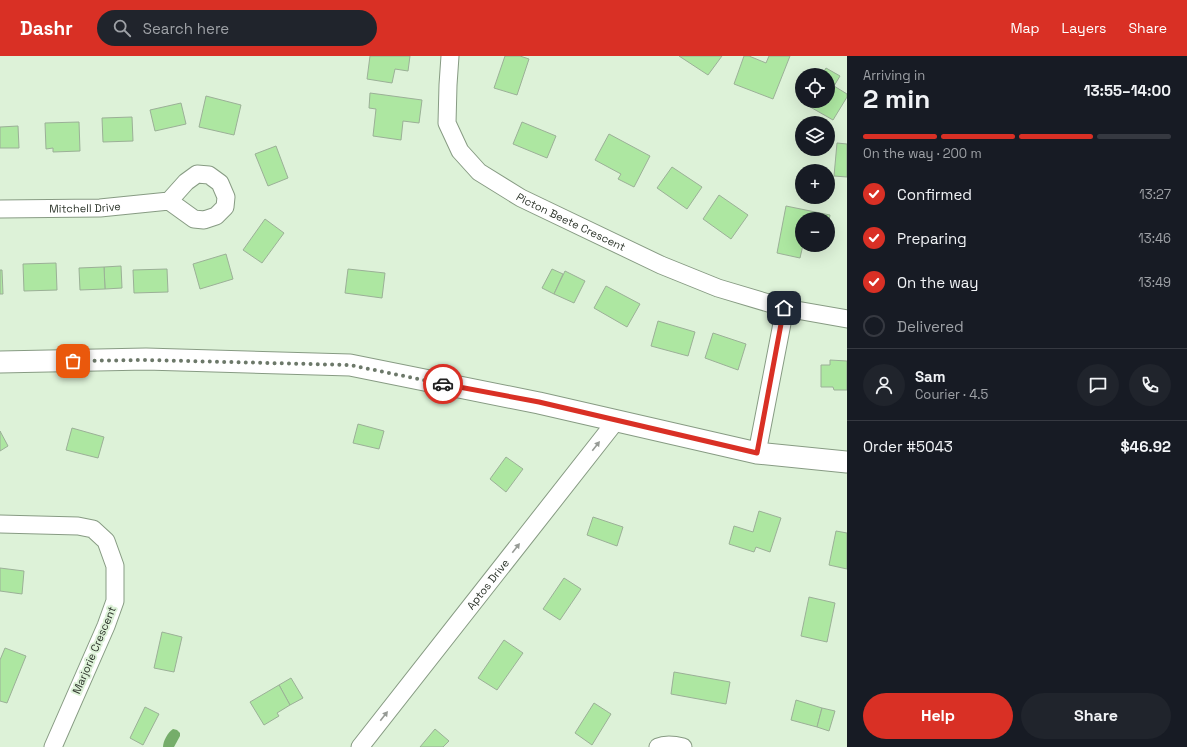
<!DOCTYPE html>
<html lang="en">
<head>
<meta charset="utf-8">
<style>
  :root { --surface:#171b24; --page:#20242c; --text:#f1f3f6; --muted:#9ea1a6; --line:#363941; --accent:#d93025 }
  body { margin:0; font-family:"Space Grotesk",sans-serif; background:var(--page); color:var(--text); height:100vh; display:flex; flex-direction:column; font-size:15px; white-space:nowrap }
  * { box-sizing:border-box; margin:0 }
  p { font-size:13px; color:var(--muted) }
  .icon { flex:none; width:22px; height:22px; fill:none; stroke:currentColor; stroke-width:2; stroke-linecap:round; stroke-linejoin:round }
  .map { position:relative; flex:1; overflow:hidden }
  .details { display:flex; flex-direction:column; background:var(--surface); width:340px }
  .details>* { flex:none }
  .tools { position:absolute; left:795px; top:12px; display:grid; gap:8px }
  .tools a { display:grid; place-items:center; width:40px; height:40px; border-radius:50%; background:var(--surface); box-shadow:0 4px 16px #0002; font-size:20px }
  .pin { position:absolute; display:grid; place-items:center; width:34px; height:34px; color:#fff; margin:-17px; border-radius:8px; box-shadow:0 2px 6px #0006 }
  .courier { position:absolute; display:grid; place-items:center; width:40px; height:40px; margin:-20px; border:3px solid #d93025; border-radius:50%; background:#fff; color:#222; box-shadow:0 1px 5px #0007 }
  .overview em { font-style:normal; font-weight:700 }
  .overview div { display:flex; flex-direction:column-reverse }
  .overview { display:flex; align-items:center; justify-content:space-between; height:68px; padding:0 16px }
  h1 { font-size:26px; font-weight:700; line-height:30px }
  .bar { display:grid; grid-template-columns:repeat(4,1fr); gap:6px 4px; align-content:center; height:48px; padding:0 16px }
  .bar i { height:5px; border-radius:3px; background:var(--line) }
  .bar .active { background:var(--accent) }
  .bar p { grid-column:span 4 }
  .line { display:flex; align-items:center; gap:10px; padding:0 16px; border-top:1px solid var(--line) }
  .line div { flex:1 }
  .round { display:grid; place-items:center; flex:none; width:42px; height:42px; border-radius:21px; background:var(--page) }
  ol { padding:0 16px; list-style:none }
  li { display:flex; align-items:center; gap:12px; height:44px }
  li p { margin-inline-start:auto }
  li .icon { padding:4px; border-radius:50%; background:var(--accent); color:#fff; stroke-width:4 }
  li:last-child { color:var(--muted) }
  li i { width:22px; height:22px; border:2px solid var(--line); border-radius:50% }
  .button { display:flex; gap:8px; margin-top:auto; padding:8px 16px }
  .button a { flex:1; height:46px; border-radius:24px; background:var(--accent); color:#fff; font-size:16px; font-weight:700; line-height:46px; text-align:center }
  .button a+a { background:var(--page); color:var(--text) }
  header { display:flex; align-items:center; gap:24px; box-sizing:border-box; height:56px; padding:0 20px; background:var(--accent); color:#fff }
  header strong { font-size:19px }
  nav { display:flex; gap:22px; margin-inline-start:auto; font-size:14px }
  .search { width:280px; height:36px; background:var(--page); display:flex; align-items:center; gap:10px; box-sizing:border-box; padding:0 14px; border-radius:22px; color:var(--muted); font-size:15px }
  main { display:flex; flex:1; min-height:0 }
  .map>svg:first-child { display:block }
  .water { fill:#75ad6a }
  .building { fill:#ade7a1; stroke:#9bb097 }
  .lines { fill:none; stroke-linecap:round; stroke-linejoin:round }
  .minor-casing { stroke:#879b83; stroke-width:19 }
  .tertiary-casing { stroke:#879b83; stroke-width:23 }
  .minor { stroke:#fff; stroke-width:17 }
  .tertiary { stroke:#fff; stroke-width:21 }
  .oneway { fill:#979b96 }
  .done { stroke:#6c7869; stroke-width:4; stroke-dasharray:0 7.2 }
  .route { stroke:#d93025; stroke-width:5 }
  .labels { text-anchor:middle; dominant-baseline:central; stroke-width:4; stroke-linejoin:round; paint-order:stroke }
  .street-label { font-size:11px; fill:#2f372d; stroke:#ddf2d8 }
</style>
</head>
<body>
<header>
<strong>Dashr</strong>
<div class="search"><svg class="icon" aria-label="search" viewBox="0 0 24 24"><circle cx="10" cy="10" r="6"/><path d="M15 15l6 6"/></svg>Search here</div>
<nav><a>Map</a><a>Layers</a><a>Share</a></nav>
</header>
<main>
<div class="map">
<svg width="847" height="691" viewBox="0 0 847 691">
  <rect width="100%" height="100%" fill="#ddf2d8"/>
  <!-- water -->
  <path class="water" d="M173,673L177,674L180,677V680L174,691H163C163,685 168,676 173,673Z"/>
  <!-- building -->
  <g class="building">
    <polygon points="370,0 410,0 408,15 395,13 392,27 367,23"/>
    <polygon points="505,0 520,0 529,3 517,39 494,32"/>
    <polygon points="679,0 722,0 708,19"/>
    <polygon points="744,0 749,0 766,7 769,0 790,0 773,43 734,28"/>
    <polygon points="826,12 840,20 834,30 847,38 847,41 833,64 805,48 807,45 828,45 828,19 822,19"/>
    <polygon points="370,37 422,44 419,67 403,65 401,84 373,80 376,53 369,52"/>
    <polygon points="206,40 241,49 234,79 199,71"/>
    <polygon points="181,47 186,68 155,75 150,54"/>
    <polygon points="132,61 133,85 103,86 102,62"/>
    <polygon points="79,66 80,95 53,96 53,92 46,93 45,67"/>
    <polygon points="522,66 556,80 547,102 513,88"/>
    <polygon points="18,70 19,92 0,92 0,71"/>
    <polygon points="609,78 650,100 634,131 618,123 621,118 595,104"/>
    <polygon points="837,87 847,88 847,121 834,120"/>
    <polygon points="276,90 288,122 268,130 255,98"/>
    <polygon points="672,111 702,131 687,153 657,132"/>
    <polygon points="719,139 748,159 731,183 703,163"/>
    <polygon points="786,150 830,159 828,171 828,163 802,163 803,189 800,202 777,197"/>
    <polygon points="265,163 284,177 262,207 243,194"/>
    <polygon points="226,198 233,223 200,233 193,208"/>
    <polygon points="56,207 57,234 24,235 23,208"/>
    <polygon points="121,210 122,232 105,233 104,211"/>
    <polygon points="104,211 105,233 80,234 79,212"/>
    <polygon points="167,213 168,236 134,237 133,214"/>
    <polygon points="348,213 385,217 382,242 345,237"/>
    <polygon points="552,213 563,218 554,238 542,232"/>
    <polygon points="0,214 2,214 3,238 0,238"/>
    <polygon points="565,215 585,225 574,247 554,238"/>
    <polygon points="606,230 640,248 627,271 594,252"/>
    <polygon points="658,265 695,276 688,300 651,290"/>
    <polygon points="713,277 746,288 738,314 705,302"/>
    <polygon points="830,304 847,305 847,334 834,334 833,331 821,331 821,309 830,309"/>
    <polygon points="358,368 384,375 379,393 353,387"/>
    <polygon points="72,372 104,381 98,402 66,394"/>
    <polygon points="0,375 8,390 0,395"/>
    <polygon points="506,401 523,413 506,436 490,423"/>
    <polygon points="759,455 781,462 770,496 756,491 754,496 729,488 734,470 753,476"/>
    <polygon points="593,461 623,471 617,490 587,479"/>
    <polygon points="836,475 847,477 847,513 829,509"/>
    <polygon points="0,512 24,515 22,538 0,535"/>
    <polygon points="564,522 581,533 560,564 543,553"/>
    <polygon points="809,541 835,547 827,586 801,580"/>
    <polygon points="162,576 182,581 174,616 154,612"/>
    <polygon points="504,584 523,597 497,634 478,622"/>
    <polygon points="5,592 26,600 7,647 0,645 0,604"/>
    <polygon points="674,616 730,626 726,648 671,638"/>
    <polygon points="291,622 303,642 290,649 279,629"/>
    <polygon points="279,629 290,649 277,657 279,660 264,669 250,646"/>
    <polygon points="796,644 822,652 817,671 791,664"/>
    <polygon points="594,647 611,658 592,689 575,677"/>
    <polygon points="145,651 159,658 143,689 130,682"/>
    <polygon points="822,652 835,655 829,675 817,671"/>
    <polygon points="435,673 449,685 443,691 420,691"/>
  </g>
  <g class="lines">
    <!-- minor casing -->
    <g class="minor-casing">
      <g id="minor">
        <path id="s1" d="M450,0L448,29L447,67L460,95L479,116L521,142L661,209L718,232L785,252L847,263"/>
        <path id="s2" d="M0,153L100,152L169,145L194,163L204,164L216,160L225,151L226,141L220,127L209,119L197,118L186,126L169,145"/>
        <polyline points="757,397 785,252"/>
        <polyline points="0,468 78,470 93,473 106,485 115,510 115,545 106,570 53,691"/>
        <path id="s3" d="M360,691L616,365"/>
        <path d="M658,691C665,688 675,689 683,691"/>
      </g>
    </g>
    <!-- tertiary casing -->
    <g class="tertiary-casing">
      <polyline id="tertiary" points="0,306 146,303 350,309 539,347 757,397 847,406"/>
    </g>
    <!-- minor -->
    <use href="#minor" class="minor"/>
    <!-- tertiary -->
    <use href="#tertiary" class="tertiary"/>
  </g>
  <!-- one-way arrows -->
  <defs><path id="oneway-solid" d="M-6-.8H1V-3.2L6.5 0L1 3.2V.8H-6Z"/></defs>
  <g class="oneway">
    <use href="#oneway-solid" transform="translate(596 390) rotate(-52)"/>
    <use href="#oneway-solid" transform="translate(516 492) rotate(-52)"/>
    <use href="#oneway-solid" transform="translate(384 660) rotate(-52)"/>
  </g>
  <g class="lines">
    <!-- done -->
    <polyline class="done" points="73,305 146,304 350,309 443,328"/>
    <!-- route -->
    <polyline class="route" points="443,328 539,346 757,397 784,252"/>
  </g>
  <g class="labels">
    <!-- street labels -->
    <g class="street-label">
      <text stroke="none"><textPath href="#s2" startOffset="85">Mitchell Drive</textPath></text>
      <text stroke="none"><textPath href="#s1" startOffset="231">Picton Beete Crescent</textPath></text>
      <text stroke="none"><textPath href="#s3" startOffset="207">Aptos Drive</textPath></text>
      <text transform="translate(94 594) rotate(-67)">Marjorie Crescent</text>
    </g>
  </g>
</svg>
<div class="tools">
<a><svg class="icon" aria-label="locate" viewBox="0 0 24 24"><circle cx="12" cy="12" r="6"/><path d="M12 2v4M12 18v4M2 12h4M18 12h4"/></svg></a>
<a><svg class="icon" aria-label="layers" viewBox="0 0 24 24"><path d="M12 4l9 5-9 5-9-5zM3 14l9 5 9-5"/></svg></a>
<a>+</a>
<a>−</a>
</div>
<div class="pin" style="left:73px;top:305px;background:#ea580c"><svg class="icon" aria-label="bag" viewBox="0 0 24 24"><path d="M5 8h14l-1 12H6zM9 8a3 3 0 0 1 6 0"/></svg></div>
<div class="pin" style="left:784px;top:252px;background:#1f2937"><svg class="icon" aria-label="home" viewBox="0 0 24 24"><path d="M3 11l9-7 9 7M6 9v11h12V9"/></svg></div>
<div class="courier" style="left:443px;top:328px"><svg class="icon" aria-label="car" viewBox="0 0 24 24"><path d="M5 17H2v-5l4-1 3-4h7l3 4 3 1v5h-3M9 17h6M6 11h13"/><circle cx="7" cy="17" r="2"/><circle cx="17" cy="17" r="2"/></svg></div>
</div>
<section class="details">
<div class="overview"><div><h1>2 min</h1><p>Arriving in</p></div><em>13:55–14:00</em></div>
<div class="bar"><i class="active"></i><i class="active"></i><i class="active"></i><i></i><p>On the way · 200 m</p></div>
<ol>
<li><svg class="icon" aria-label="check" viewBox="0 0 24 24"><path d="M5 12l5 5 9-10"/></svg>Confirmed<p>13:27</p></li>
<li><svg class="icon" aria-label="check" viewBox="0 0 24 24"><path d="M5 12l5 5 9-10"/></svg>Preparing<p>13:46</p></li>
<li><svg class="icon" aria-label="check" viewBox="0 0 24 24"><path d="M5 12l5 5 9-10"/></svg>On the way<p>13:49</p></li>
<li><i></i>Delivered</li>
</ol>
<div class="line" style="height:72px"><a class="round"><svg class="icon" aria-label="person" viewBox="0 0 24 24"><circle cx="12" cy="8" r="4"/><path d="M4 21q1-7 8-7t8 7"/></svg></a><div><b>Sam</b><p>Courier · 4.5</p></div><a class="round"><svg class="icon" aria-label="chat" viewBox="0 0 24 24"><path d="M4 5h16v11H9l-5 4z"/></svg></a><a class="round"><svg class="icon" aria-label="phone" viewBox="0 0 24 24"><path d="M5 4h4l2 5-3 2q2 4 5 5l2-3 5 2v4C11 20 4 13 5 4z"/></svg></a></div>
<div class="line" style="height:52px"><div>Order #5043</div><b>$46.92</b></div>
<div class="button"><a>Help</a><a>Share</a></div>
</section>
</main>
</body>
</html>
